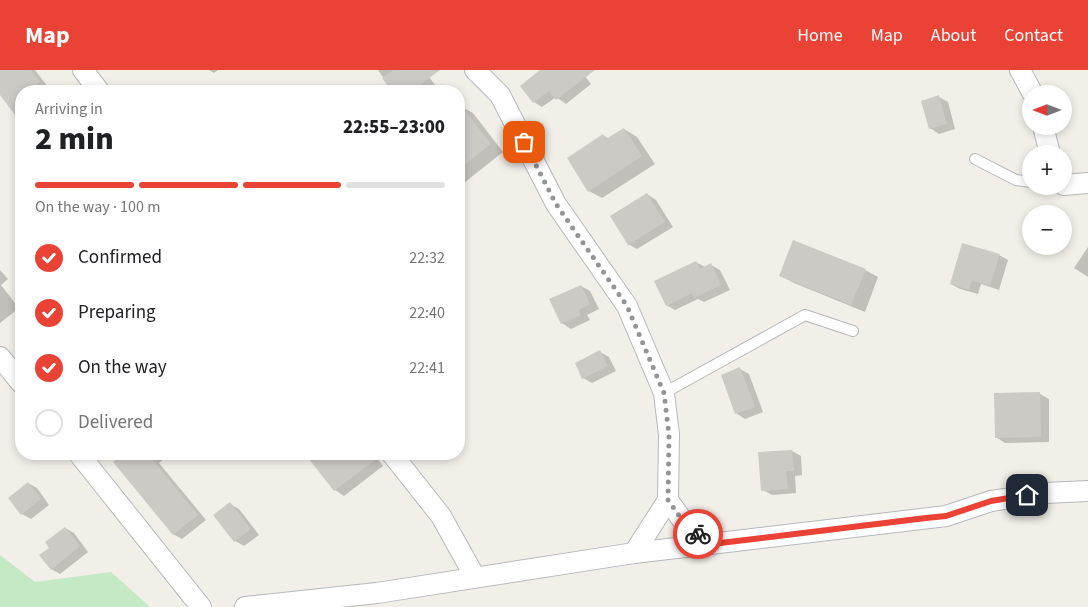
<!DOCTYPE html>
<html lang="en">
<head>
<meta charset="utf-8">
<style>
  :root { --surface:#fff; --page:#f6f6f6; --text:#202124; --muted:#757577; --line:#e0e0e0; --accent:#ea4335 }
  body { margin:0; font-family:"Source Sans 3",sans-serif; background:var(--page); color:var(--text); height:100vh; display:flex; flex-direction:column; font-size:19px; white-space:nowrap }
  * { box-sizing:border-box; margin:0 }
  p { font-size:16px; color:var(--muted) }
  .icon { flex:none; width:28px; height:28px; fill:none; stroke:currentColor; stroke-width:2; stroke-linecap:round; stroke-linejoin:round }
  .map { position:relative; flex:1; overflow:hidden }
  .sheet { position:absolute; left:15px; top:15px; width:450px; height:375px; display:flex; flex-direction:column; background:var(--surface); border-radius:20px; box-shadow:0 2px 8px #0003 }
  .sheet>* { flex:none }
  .needle { width:32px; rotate:270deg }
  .tools { position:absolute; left:1022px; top:15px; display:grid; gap:10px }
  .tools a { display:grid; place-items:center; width:50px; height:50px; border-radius:50%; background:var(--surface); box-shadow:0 2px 8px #0003; font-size:25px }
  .pin { position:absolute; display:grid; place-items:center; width:42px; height:42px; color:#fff; margin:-21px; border-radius:10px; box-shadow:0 2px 8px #0006 }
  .courier { position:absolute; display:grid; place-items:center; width:50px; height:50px; margin:-25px; border:4px solid #ea4335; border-radius:50%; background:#fff; color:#222; box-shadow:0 1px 6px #0007 }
  .head em { font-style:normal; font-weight:800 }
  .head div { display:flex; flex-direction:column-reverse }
  .head { display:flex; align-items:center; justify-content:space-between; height:85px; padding:0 20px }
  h1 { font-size:32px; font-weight:800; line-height:38px }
  .bar { display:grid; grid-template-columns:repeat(4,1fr); gap:8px 5px; align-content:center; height:60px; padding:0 20px }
  .bar i { height:6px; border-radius:4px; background:var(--line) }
  .bar .selected { background:var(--accent) }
  .bar p { grid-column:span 4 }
  ol { padding:0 20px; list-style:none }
  li { display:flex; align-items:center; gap:15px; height:55px }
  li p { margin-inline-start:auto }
  li .icon { padding:5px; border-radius:50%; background:var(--accent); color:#fff; stroke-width:4 }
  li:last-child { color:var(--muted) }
  li i { width:28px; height:28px; border:2px solid var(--line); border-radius:50% }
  header { display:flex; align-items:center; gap:30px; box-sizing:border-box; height:70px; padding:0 25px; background:var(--accent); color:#fff }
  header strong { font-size:24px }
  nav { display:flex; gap:28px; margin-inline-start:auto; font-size:18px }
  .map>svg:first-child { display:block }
  .green { fill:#c5e8c5 }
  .shadow { fill:#0003 }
  .building { fill:#cccac5 }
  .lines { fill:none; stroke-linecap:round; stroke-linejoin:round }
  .service-casing { stroke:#b5b8bc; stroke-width:12 }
  .minor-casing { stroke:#b5b8bc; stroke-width:22 }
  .service { stroke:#fff; stroke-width:10 }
  .minor { stroke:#fff; stroke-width:20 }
  .done { stroke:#929495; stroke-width:5; stroke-dasharray:0 9 }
  .route { stroke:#ea4335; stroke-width:6 }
</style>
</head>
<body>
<header>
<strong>Map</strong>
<nav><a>Home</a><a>Map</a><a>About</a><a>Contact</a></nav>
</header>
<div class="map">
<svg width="1088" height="537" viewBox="0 0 1088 537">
  <rect width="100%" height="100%" fill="#f1efe8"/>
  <!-- green -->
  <polygon class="green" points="0,485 35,512 111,502 150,537 0,537"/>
  <!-- shadow -->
  <g class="shadow">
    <polygon points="3,0 35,0 51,21 21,21 21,51 0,23 0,2"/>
    <polygon points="209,0 218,0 214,3"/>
    <polygon points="378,0 424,0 435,15 427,21 393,21"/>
    <polygon points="542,0 594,0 585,6 591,14 566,34 556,27 542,37 534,32"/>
    <polygon points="939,27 948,32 955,59 939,64 930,58"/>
    <polygon points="460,36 473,43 503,82 460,116"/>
    <polygon points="624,59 637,67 655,94 602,128 589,121 603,65 609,69"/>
    <polygon points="647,124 656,130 673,157 637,179 628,174"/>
    <polygon points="1088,177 1088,207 1074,198"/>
    <polygon points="999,185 1008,190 999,220 981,214 978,224 960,219 951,214"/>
    <polygon points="696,192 705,197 711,195 720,200 730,220 704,232 698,229 675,240 666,235"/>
    <polygon points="0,200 8,209 1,215 19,238 0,253"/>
    <polygon points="865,200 878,207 865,242 794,213 781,206"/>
    <polygon points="581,216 590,221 599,239 587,245 590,250 571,259 562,253"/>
    <polygon points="600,282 609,287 616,301 592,313 583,308"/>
    <polygon points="740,299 749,304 763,342 745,349 736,343"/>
    <polygon points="1040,324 1049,329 1049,372 1005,373 996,367"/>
    <polygon points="792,381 801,386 802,405 795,406 796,423 772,425 763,420"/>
    <polygon points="125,384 170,384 159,393 206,450 182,469 173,464 115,392"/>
    <polygon points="312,384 374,384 383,396 344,426 335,420 309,386"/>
    <polygon points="28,413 37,418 49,435 31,449 22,444"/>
    <polygon points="230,434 239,439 259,465 244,476 235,471 215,445"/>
    <polygon points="65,458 74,463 88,482 60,504 51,499 51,478"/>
  </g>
  <!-- building -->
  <g class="building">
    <polygon points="0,0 31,0 40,12 28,21 21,21 21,53 0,25"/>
    <polygon points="393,0 440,0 412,21 392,21 382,8"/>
    <polygon points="540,0 595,0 556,30 549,21 533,33 520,16"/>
    <polygon points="939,25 947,54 929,59 921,31"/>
    <polygon points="459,33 491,74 459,99"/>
    <polygon points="624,58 642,86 588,122 567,88 603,64 606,69"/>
    <polygon points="647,123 665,152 628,175 610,146"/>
    <polygon points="793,170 866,199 851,235 779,206"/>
    <polygon points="962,173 1000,184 990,216 972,210 969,220 950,214"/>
    <polygon points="696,191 700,199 711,193 721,215 694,228 692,223 666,236 654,211"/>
    <polygon points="581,215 590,234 579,240 581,245 561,254 549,229"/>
    <polygon points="600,280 608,296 582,309 575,293"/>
    <polygon points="740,297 755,337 735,344 721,305"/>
    <polygon points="1040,322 1041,367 995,368 994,323"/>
    <polygon points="792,380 794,401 786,401 788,419 761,421 758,382"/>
    <polygon points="123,384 148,384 198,445 173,465 113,392"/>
    <polygon points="305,384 380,384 380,386 334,421"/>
    <polygon points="28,412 41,429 21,445 8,428"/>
    <polygon points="230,432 251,459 234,472 213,445"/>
    <polygon points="65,457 80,476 51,500 39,485 49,478 45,472"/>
  </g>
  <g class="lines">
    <!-- service casing -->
    <g class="service-casing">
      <g id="service">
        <polyline points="975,89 1016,110 1031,112"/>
        <polyline points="664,323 805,245 853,261"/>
      </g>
    </g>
    <!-- minor casing -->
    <g class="minor-casing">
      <g id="minor">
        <polyline points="83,0 99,21"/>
        <polyline points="475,0 500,25 556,134 627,236 664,323 669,365 668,430 634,483"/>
        <polyline points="1020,0 1033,24"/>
        <polyline points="1043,56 1050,84"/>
        <polyline points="1064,115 1088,113"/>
        <polyline points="0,287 21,313"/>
        <polyline points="79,384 201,537"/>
        <polyline points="392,384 441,446 475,507"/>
        <polyline points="668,430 688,458 712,474"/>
        <polyline points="245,537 377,523 634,483 946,446 991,431 1045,423 1088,421"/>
      </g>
    </g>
    <!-- service -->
    <use href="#service" class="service"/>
    <!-- minor -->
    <use href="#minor" class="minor"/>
  </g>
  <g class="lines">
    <!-- done -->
    <polyline class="done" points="524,72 556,134 627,236 664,323 669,365 668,430 688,458 698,464"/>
    <!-- route -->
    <polyline class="route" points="698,464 712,474 926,448 946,446 991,431 1027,425"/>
  </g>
</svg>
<div class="tools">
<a><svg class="needle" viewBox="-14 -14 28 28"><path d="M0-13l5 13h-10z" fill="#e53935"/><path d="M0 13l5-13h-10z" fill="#757577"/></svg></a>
<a>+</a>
<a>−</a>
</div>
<div class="pin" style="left:524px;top:72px;background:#ea580c"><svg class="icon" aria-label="bag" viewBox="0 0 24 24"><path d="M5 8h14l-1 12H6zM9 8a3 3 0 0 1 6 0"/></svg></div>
<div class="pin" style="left:1027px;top:425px;background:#1f2937"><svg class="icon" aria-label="home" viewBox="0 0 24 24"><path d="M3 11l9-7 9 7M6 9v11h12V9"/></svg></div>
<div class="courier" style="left:698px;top:464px"><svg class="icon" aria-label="bike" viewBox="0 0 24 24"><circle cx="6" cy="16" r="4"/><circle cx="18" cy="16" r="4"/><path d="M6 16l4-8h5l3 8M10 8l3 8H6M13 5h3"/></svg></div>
<section class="sheet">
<div class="head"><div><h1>2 min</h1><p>Arriving in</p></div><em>22:55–23:00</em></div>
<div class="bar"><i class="selected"></i><i class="selected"></i><i class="selected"></i><i></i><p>On the way · 100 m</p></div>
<ol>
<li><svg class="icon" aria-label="check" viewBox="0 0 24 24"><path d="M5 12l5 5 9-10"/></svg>Confirmed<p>22:32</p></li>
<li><svg class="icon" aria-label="check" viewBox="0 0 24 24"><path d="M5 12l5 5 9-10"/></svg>Preparing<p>22:40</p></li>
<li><svg class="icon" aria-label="check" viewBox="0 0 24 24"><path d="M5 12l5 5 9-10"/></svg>On the way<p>22:41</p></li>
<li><i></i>Delivered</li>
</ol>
</section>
</div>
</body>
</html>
